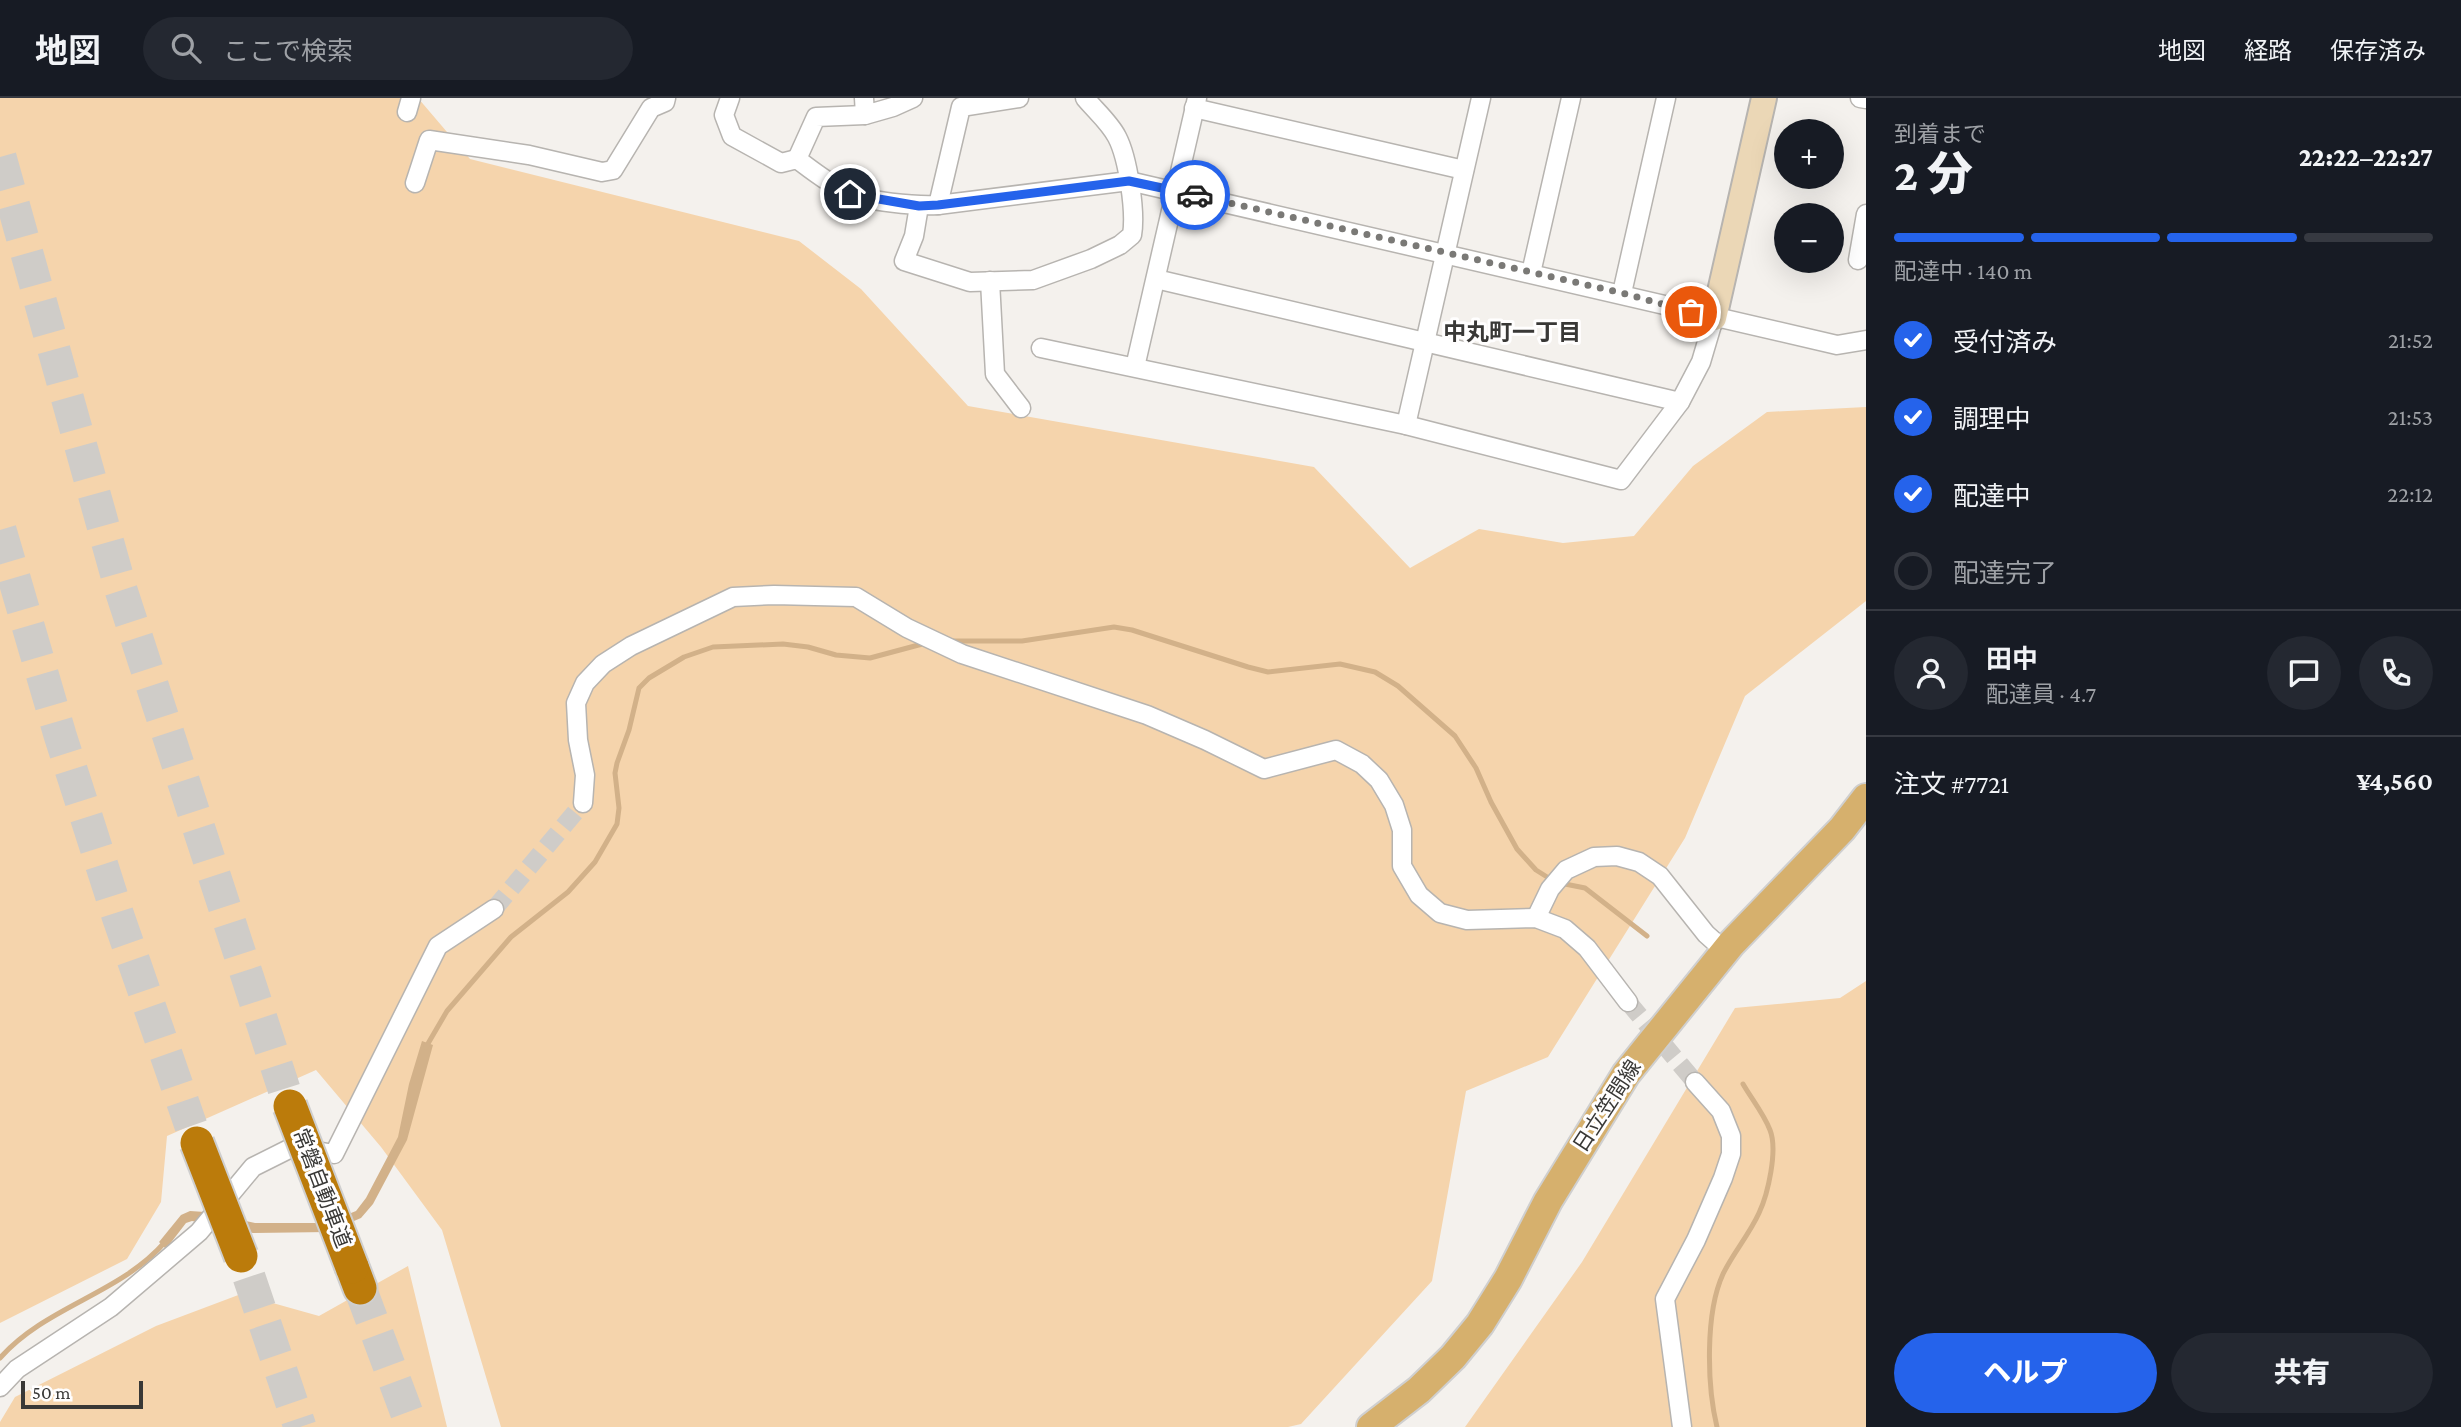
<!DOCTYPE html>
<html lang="ja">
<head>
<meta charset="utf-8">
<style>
  :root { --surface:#171b24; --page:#242831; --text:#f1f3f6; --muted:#9ea1a6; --line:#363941; --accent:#2563eb }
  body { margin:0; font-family:"Crimson Pro","Noto Sans JP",serif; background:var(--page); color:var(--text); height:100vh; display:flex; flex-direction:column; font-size:26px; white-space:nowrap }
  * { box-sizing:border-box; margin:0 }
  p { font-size:23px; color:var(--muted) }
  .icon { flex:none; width:38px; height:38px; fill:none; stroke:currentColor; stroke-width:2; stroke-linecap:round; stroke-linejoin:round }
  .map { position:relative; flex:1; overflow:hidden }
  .side { display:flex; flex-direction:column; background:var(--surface); width:595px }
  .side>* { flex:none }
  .fabs { position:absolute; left:1774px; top:21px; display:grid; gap:14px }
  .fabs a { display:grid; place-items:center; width:70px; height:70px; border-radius:50%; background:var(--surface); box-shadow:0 7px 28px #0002; font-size:35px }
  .scale { position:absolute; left:21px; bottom:18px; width:122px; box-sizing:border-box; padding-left:7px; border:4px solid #393836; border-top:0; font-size:19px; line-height:24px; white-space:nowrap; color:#393836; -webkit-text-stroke:5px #fffefe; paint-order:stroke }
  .pin { position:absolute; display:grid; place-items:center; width:60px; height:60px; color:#fff; margin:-30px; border:4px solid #fff; border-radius:50%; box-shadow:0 2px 7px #0007 }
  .courier { position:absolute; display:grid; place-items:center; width:70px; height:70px; margin:-35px; border:5px solid #2563eb; border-radius:50%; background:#fff; color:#222; box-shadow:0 2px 9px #0007 }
  .headline em { font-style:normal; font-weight:800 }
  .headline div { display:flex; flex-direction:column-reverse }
  .headline { display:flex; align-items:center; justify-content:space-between; height:119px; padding:0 28px }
  h1 { font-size:46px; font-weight:800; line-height:52px }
  .bar { display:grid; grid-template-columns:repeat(4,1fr); gap:10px 7px; align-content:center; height:84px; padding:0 28px }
  .bar i { height:9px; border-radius:5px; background:var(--line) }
  .bar .on { background:var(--accent) }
  .bar p { grid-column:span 4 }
  .line { display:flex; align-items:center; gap:18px; padding:0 28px; border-top:2px solid var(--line) }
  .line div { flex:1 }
  .round { display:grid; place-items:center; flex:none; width:74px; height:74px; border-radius:37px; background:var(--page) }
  ol { padding:0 28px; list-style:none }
  li { display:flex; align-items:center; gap:21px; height:77px }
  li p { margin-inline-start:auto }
  li .icon { padding:7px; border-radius:50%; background:var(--accent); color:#fff; stroke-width:4 }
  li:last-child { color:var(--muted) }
  li i { width:38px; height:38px; border:4px solid var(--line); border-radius:50% }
  .button { display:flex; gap:14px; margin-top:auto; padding:14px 28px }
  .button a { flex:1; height:80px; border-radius:42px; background:var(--accent); color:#fff; font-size:28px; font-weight:800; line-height:80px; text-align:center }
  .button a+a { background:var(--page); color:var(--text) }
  header { display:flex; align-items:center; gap:42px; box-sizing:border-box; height:98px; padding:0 35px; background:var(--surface); border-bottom:2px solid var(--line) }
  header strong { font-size:33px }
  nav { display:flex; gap:38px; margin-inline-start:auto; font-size:24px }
  .search { width:490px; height:63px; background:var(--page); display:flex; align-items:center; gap:18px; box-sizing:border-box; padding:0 24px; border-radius:38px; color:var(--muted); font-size:26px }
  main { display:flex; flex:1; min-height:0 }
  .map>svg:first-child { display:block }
  .green { fill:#f5d4ac }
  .water { fill:#d2b189 }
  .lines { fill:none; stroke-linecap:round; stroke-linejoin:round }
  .stream { stroke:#d2b189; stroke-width:5 }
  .street-tunnel { stroke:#cfccc8; stroke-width:18; stroke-dasharray:18 9; stroke-linecap:butt }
  .highway-tunnel { stroke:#cfccc8; stroke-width:33; stroke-dasharray:33 17; stroke-linecap:butt }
  .street-casing { stroke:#b7b4b0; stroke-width:21 }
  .secondary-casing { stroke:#b7b4b0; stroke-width:28 }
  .primary-casing { stroke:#cfcfcf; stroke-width:32 }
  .highway-casing { stroke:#cfcfcf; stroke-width:37 }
  .street { stroke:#fff; stroke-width:18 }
  .secondary { stroke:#ebd7b6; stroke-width:24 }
  .primary { stroke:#d6b06d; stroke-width:28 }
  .highway { stroke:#bb7b0b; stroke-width:33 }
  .highway-bridge-casing { stroke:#cfcfcf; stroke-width:37; stroke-linecap:butt }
  .highway-bridge { stroke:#bb7b0b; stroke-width:33 }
  .done { stroke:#7a7976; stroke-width:7; stroke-dasharray:0 12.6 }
  .route { stroke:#2563eb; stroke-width:9 }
  .labels { text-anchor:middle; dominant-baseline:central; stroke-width:6; stroke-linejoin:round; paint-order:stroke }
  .street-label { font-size:21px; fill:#393836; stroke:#fffefe }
  .neighbourhood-label { font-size:23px; font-weight:bold; fill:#393836; stroke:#fffefe }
</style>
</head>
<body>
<header>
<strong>地図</strong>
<div class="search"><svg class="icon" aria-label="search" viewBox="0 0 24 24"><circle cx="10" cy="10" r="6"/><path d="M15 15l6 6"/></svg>ここで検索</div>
<nav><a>地図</a><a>経路</a><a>保存済み</a></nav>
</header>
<main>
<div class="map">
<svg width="1866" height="1329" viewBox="0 0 1866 1329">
  <rect width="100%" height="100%" fill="#f4f1ed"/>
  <!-- green -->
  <g class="green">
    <polygon points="0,0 418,0 470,61 799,143 861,191 968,308 1314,369 1410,470 1479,431 1563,445 1634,438 1693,368 1767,314 1866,309 1866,503 1745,598 1685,740 1548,959 1466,993 1432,1183 1301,1326 1288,1329 501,1329 442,1132 381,1049 316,972 167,1038 161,1104 127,1161 0,1225"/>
    <polygon points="1866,883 1866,1329 1465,1329 1582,1164 1735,910 1840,900"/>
    <polygon points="408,1168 447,1329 0,1329 0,1324 15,1299 156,1228 241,1196 319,1218"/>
  </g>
  <!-- water -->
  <polygon class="water" points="422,943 433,947 407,1042 373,1106 361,1120 328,1134 253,1135 192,1123 186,1125 166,1151 159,1144 181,1117 190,1113 205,1114 255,1125 326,1125 356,1113 366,1100 398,1039 409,986"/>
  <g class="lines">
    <!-- stream -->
    <g class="stream">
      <polyline points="950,543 1022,543 1114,529 1132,532 1248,569 1268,574 1340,566 1375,574 1398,588 1455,638 1476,670 1491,704 1517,751 1536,772 1555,784 1585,790 1647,838"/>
      <polyline points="426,949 447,913 511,839 568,794 595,764 617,726 619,710 615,675 617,665 629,632 639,590 649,580 684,559 713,549 783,546 808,549 836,557 870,560 926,545"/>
      <path d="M0,1260C46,1208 120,1196 165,1144"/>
      <path d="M1717,1329C1707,1288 1705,1215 1723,1176C1733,1155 1749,1137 1759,1115C1768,1096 1778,1052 1770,1032C1764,1016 1751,1000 1743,986"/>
    </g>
    <!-- street-tunnel -->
    <g class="street-tunnel">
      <polyline points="494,811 583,705"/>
      <polyline points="1628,904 1695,984"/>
    </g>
    <!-- highway-tunnel -->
    <g class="highway-tunnel">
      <polyline points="0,59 121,492 284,991"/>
      <polyline points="0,432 60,637 118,818 191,1028"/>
      <polyline points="249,1179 300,1329"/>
      <polyline points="360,1190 412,1329"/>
    </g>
    <!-- street casing -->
    <g class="street-casing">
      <g id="street">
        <path d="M730,0L724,17L732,38L781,65L797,61C813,73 829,86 847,94C867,104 915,108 938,107L1129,83L1837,247L1866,242"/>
        <polyline points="864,0 865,17 893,9 913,0"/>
        <polyline points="1860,0 1866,1"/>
        <polyline points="1194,10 1464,72"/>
        <polyline points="407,14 411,0"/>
        <polyline points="797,61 816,19 865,17"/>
        <polyline points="415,85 429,42 529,57 602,74 613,72 651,10 665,4 666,0"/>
        <polyline points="938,107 961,9 1019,0"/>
        <path d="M919,108L914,138L904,163L970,184L1033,182L1091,161L1120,147L1132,137C1136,114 1128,60 1117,39C1110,25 1095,12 1085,0"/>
        <polyline points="1858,162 1866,116"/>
        <polyline points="1531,175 1571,0"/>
        <polyline points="1156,181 1680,304"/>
        <polyline points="990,183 995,276 1021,310"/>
        <polyline points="1622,195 1666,0"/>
        <polyline points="1041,250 1406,327 1621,382 1680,304 1701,264 1714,220"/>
        <polyline points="1135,269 1197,0"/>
        <polyline points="1406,327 1481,0"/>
        <polyline points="583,705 585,677 578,642 576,605 585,585 603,566 631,548 733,499 774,497 856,499 907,530 962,556 1147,617 1205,642 1264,671 1336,652 1362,666 1379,682 1394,707 1402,732 1402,768 1419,797 1440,815 1467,822 1536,820 1565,831 1587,850 1628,904"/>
        <polyline points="1536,820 1550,791 1566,772 1594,759 1617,758 1639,764 1660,778 1706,836 1725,853"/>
        <polyline points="0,1289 17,1271 111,1209 199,1134 253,1069 293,1049 334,1056 438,848 494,811"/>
        <polyline points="1682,1329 1665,1201 1696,1142 1723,1080 1731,1056 1731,1038 1721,1013 1695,984"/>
      </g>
    </g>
    <!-- secondary casing -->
    <g class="secondary-casing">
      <polyline id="secondary" points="1714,220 1764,0"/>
    </g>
    <!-- primary casing -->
    <g class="primary-casing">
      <polyline id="primary" points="1371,1329 1419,1292 1453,1259 1480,1226 1508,1181 1548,1103 1626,976 1731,846 1842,731 1866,700"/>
    </g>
    <!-- highway casing -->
    <g class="highway-casing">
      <polyline id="highway" points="352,1169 360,1190"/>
    </g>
    <!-- street -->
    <use href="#street" class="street"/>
    <!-- secondary -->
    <use href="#secondary" class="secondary"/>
    <!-- primary -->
    <use href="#primary" class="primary"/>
    <!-- highway -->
    <use href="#highway" class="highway"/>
    <!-- highway-bridge casing -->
    <g class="highway-bridge-casing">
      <g id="highway-bridge">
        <polyline points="290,1008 352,1169"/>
        <polyline points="197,1045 241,1158"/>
      </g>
    </g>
    <!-- highway-bridge -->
    <use href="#highway-bridge" class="highway-bridge"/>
  </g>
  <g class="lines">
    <!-- done -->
    <polyline class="done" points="1195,97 1622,195 1691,214"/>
    <!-- route -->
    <polyline class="route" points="850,96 919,108 938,107 1129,83 1195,97"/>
  </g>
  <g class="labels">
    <!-- street labels -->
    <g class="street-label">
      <text transform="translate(1607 1008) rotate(-57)">日立笠間線</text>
      <text transform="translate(322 1090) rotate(69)">常磐自動車道</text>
    </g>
    <!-- neighbourhood labels -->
    <g class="neighbourhood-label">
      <text x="1512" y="234">中丸町一丁目</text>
    </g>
  </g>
</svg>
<div class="fabs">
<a>+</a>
<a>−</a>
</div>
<div class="scale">50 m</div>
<div class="pin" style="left:1691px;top:214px;background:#ea580c"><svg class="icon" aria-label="bag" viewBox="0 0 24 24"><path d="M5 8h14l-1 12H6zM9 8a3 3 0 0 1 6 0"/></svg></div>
<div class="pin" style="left:850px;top:96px;background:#1f2937"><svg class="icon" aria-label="home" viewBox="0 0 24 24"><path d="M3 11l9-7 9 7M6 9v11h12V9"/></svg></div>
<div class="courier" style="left:1195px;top:97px"><svg class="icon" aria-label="car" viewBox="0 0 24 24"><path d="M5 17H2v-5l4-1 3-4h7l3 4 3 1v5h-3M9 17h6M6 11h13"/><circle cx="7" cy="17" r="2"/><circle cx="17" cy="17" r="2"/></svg></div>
</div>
<section class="side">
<div class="headline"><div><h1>2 分</h1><p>到着まで</p></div><em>22:22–22:27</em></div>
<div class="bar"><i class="on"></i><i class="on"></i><i class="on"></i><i></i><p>配達中 · 140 m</p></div>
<ol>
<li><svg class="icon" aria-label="check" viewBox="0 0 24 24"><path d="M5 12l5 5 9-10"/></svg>受付済み<p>21:52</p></li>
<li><svg class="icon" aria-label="check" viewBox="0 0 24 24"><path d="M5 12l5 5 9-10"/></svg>調理中<p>21:53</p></li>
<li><svg class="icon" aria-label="check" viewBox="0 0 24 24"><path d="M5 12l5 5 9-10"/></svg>配達中<p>22:12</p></li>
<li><i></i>配達完了</li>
</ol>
<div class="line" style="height:126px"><a class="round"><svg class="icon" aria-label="person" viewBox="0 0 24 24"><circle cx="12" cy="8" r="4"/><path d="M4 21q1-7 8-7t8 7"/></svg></a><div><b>田中</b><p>配達員 · 4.7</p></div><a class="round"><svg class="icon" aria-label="chat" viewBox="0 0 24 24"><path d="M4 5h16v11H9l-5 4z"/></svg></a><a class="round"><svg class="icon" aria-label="phone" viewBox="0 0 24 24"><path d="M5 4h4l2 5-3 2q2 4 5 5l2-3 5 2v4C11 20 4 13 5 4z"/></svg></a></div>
<div class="line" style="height:91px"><div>注文 #7721</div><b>¥4,560</b></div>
<div class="button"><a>ヘルプ</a><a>共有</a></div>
</section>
</main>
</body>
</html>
